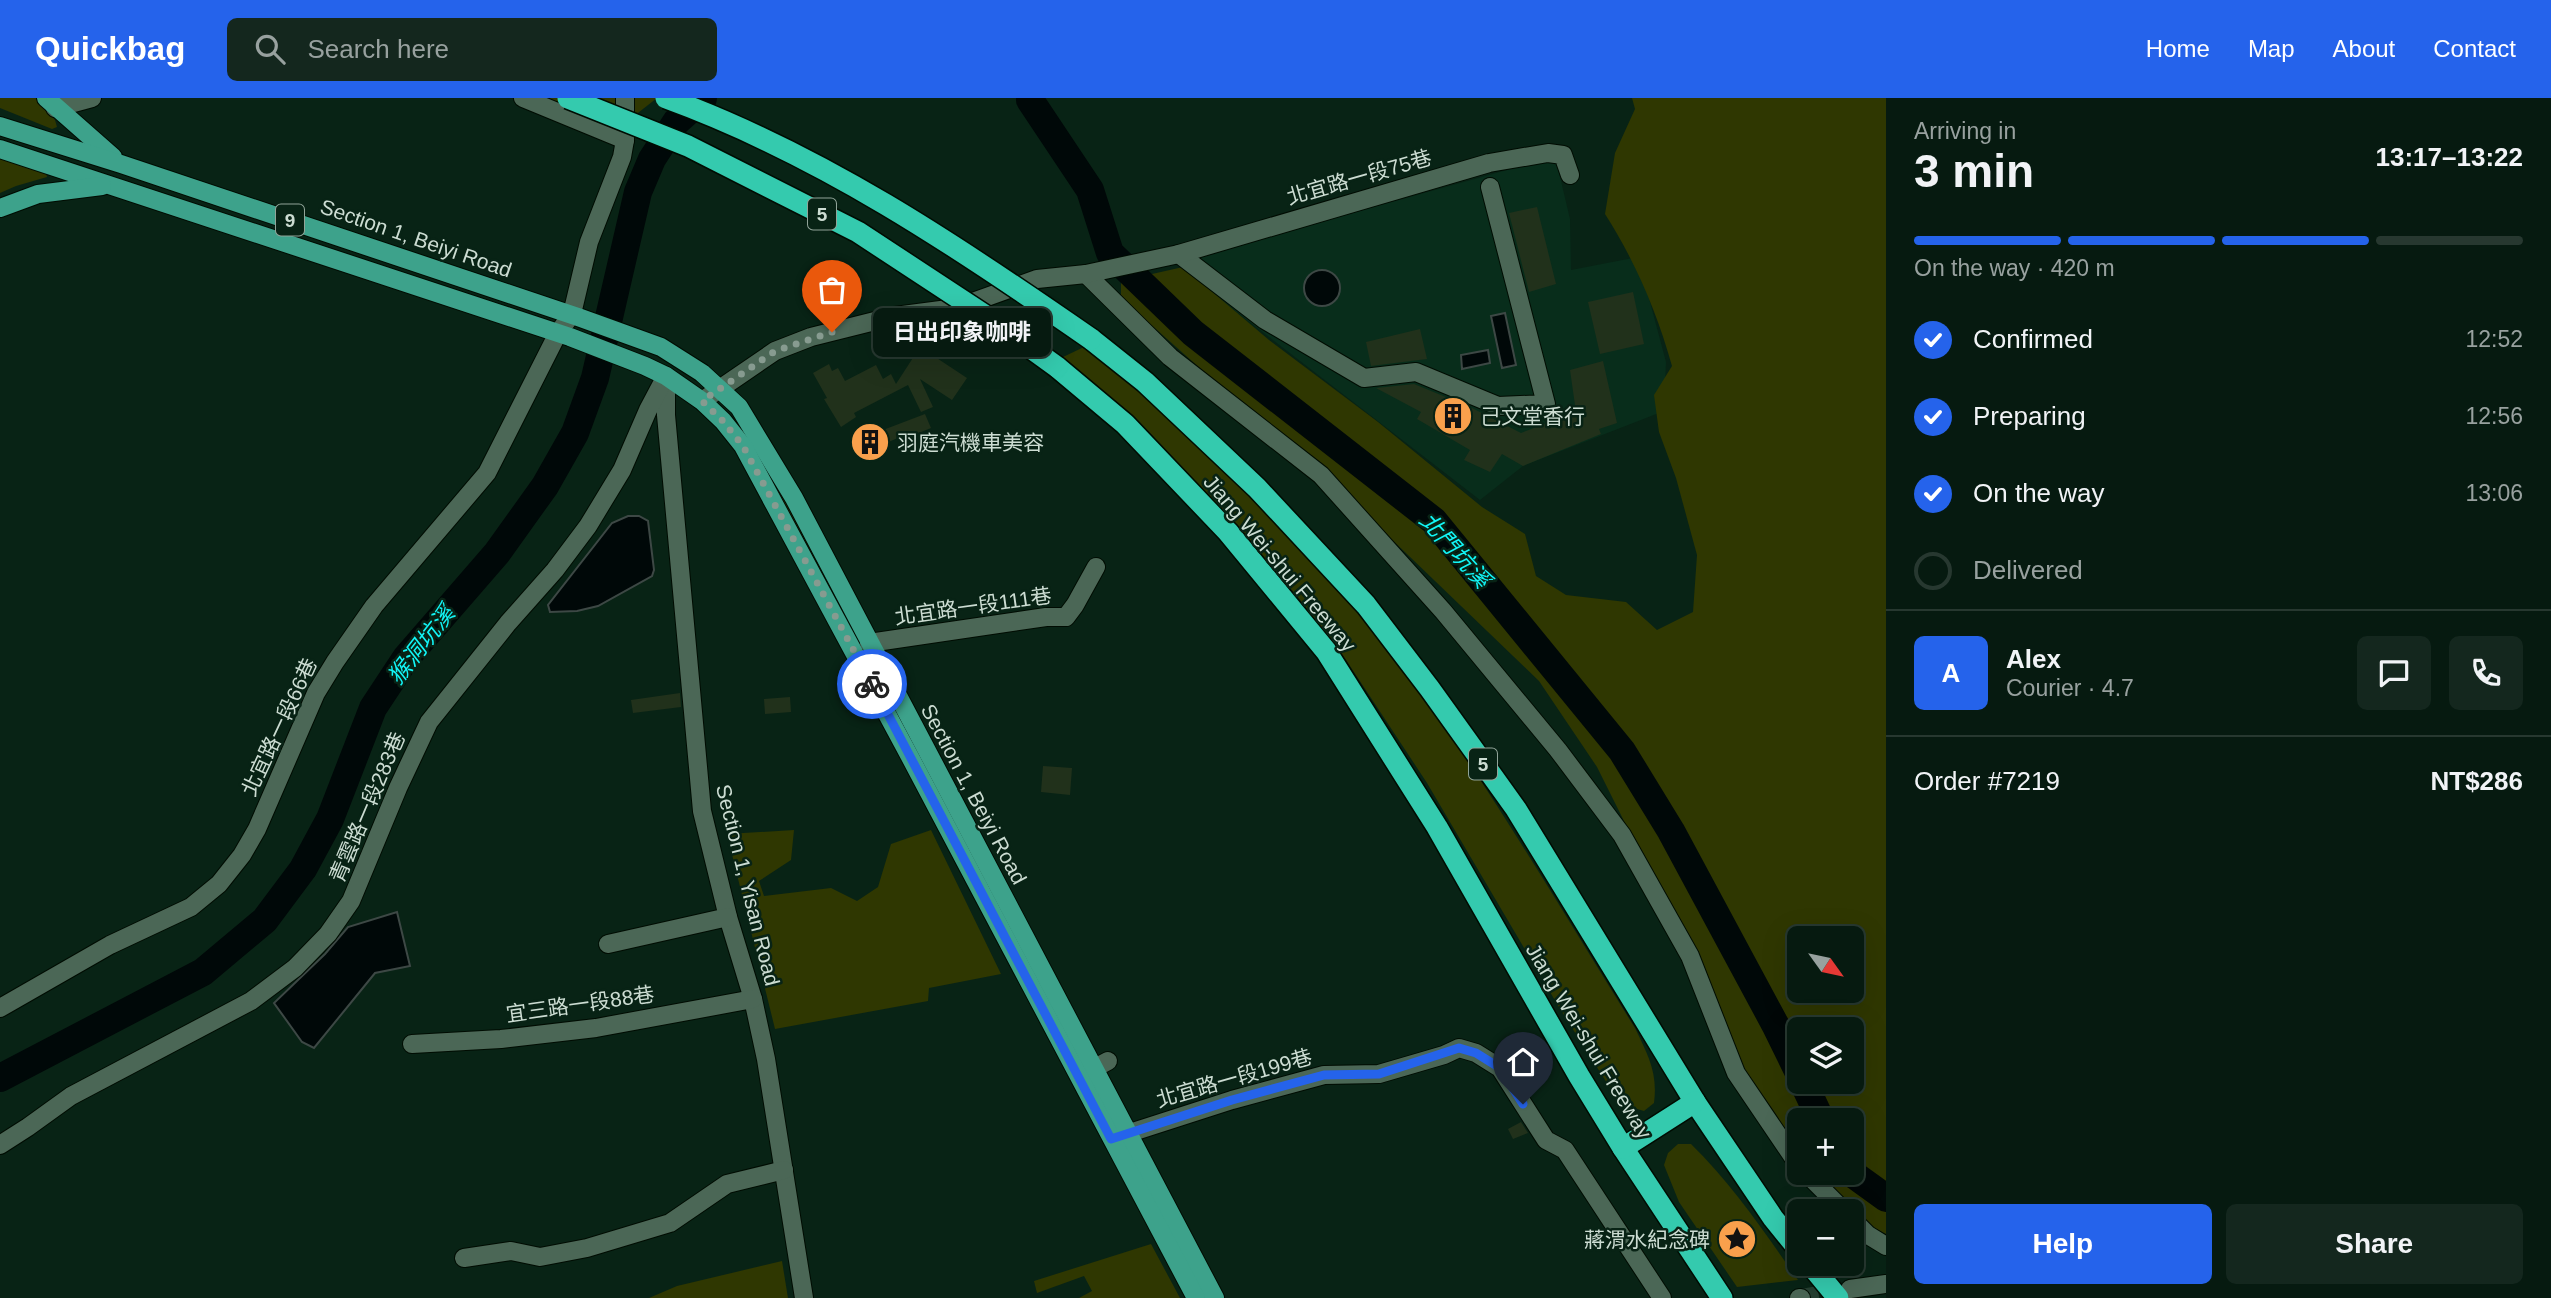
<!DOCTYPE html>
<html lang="en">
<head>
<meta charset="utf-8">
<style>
  :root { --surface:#061a10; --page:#14271e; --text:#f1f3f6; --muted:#98a19f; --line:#273830; --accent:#2563eb }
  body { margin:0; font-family:Arial,"Noto Sans TC",sans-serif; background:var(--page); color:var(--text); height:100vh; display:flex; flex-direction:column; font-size:26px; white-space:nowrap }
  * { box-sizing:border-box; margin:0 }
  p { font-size:23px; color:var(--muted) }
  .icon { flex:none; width:38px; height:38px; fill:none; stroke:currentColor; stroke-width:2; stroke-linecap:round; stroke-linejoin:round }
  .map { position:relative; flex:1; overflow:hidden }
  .sheet { display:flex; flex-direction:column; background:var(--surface); width:665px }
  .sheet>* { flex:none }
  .needle { width:46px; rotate:123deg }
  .buttons { position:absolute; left:1787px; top:828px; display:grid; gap:14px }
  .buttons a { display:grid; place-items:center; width:77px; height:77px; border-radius:10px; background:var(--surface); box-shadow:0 7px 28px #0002,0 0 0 2px var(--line); font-size:35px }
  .pin { position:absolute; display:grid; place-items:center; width:60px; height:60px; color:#fff; margin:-72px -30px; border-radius:50% 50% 50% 0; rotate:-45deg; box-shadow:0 0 7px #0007 }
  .pin .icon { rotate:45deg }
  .courier { position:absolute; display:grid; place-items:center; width:70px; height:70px; margin:-35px; border:5px solid #2563eb; border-radius:50%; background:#fff; color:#222; box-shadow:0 2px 9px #0007 }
  .bubble { position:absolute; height:49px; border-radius:10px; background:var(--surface); box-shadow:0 7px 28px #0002,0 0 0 2px var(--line); font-size:23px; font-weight:700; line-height:49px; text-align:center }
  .overview em { font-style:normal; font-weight:700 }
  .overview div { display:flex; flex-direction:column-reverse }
  .overview { display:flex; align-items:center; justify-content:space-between; height:119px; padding:0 28px }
  h1 { font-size:46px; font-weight:700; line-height:52px }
  .bar { display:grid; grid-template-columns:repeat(4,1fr); gap:10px 7px; align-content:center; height:84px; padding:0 28px }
  .bar i { height:9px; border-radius:5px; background:var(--line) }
  .bar .current { background:var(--accent) }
  .bar p { grid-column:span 4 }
  .line { display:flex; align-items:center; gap:18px; padding:0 28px; border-top:2px solid var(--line) }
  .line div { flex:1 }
  .round { display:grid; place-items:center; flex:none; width:74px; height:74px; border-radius:10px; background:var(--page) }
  ol { padding:0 28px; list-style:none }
  li { display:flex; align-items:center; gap:21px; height:77px }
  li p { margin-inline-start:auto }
  li .icon { padding:7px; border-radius:50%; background:var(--accent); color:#fff; stroke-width:4 }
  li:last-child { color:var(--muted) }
  li i { width:38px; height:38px; border:4px solid var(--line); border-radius:50% }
  .action { display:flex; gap:14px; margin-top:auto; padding:14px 28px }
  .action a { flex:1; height:80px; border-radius:10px; background:var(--accent); color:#fff; font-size:28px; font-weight:700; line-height:80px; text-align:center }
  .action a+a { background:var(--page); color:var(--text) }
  header { display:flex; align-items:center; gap:42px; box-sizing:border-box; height:98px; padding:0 35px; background:var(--accent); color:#fff }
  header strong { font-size:33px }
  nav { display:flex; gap:38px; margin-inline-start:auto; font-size:24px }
  .search { width:490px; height:63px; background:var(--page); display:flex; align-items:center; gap:18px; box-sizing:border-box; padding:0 24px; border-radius:10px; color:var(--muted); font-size:26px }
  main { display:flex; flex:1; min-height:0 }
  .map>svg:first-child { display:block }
  .built { fill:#082d1b }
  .green { fill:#2f3701; fill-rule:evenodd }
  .water { fill:#000808; stroke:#3d4845; stroke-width:2 }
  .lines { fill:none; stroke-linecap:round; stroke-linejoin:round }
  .river { stroke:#000808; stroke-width:28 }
  .building { fill:#21311b }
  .minor-tunnel { stroke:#253f31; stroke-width:18; stroke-dasharray:18 9; stroke-linecap:butt }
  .minor-casing { stroke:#000c02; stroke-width:20 }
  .major-casing { stroke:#000c02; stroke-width:20 }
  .highway-casing { stroke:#000c02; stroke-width:24 }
  .minor { stroke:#4b6756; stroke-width:18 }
  .major { stroke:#3da28b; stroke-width:18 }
  .highway { stroke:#34caae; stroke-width:21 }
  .highway-bridge-casing { stroke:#000c02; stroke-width:24; stroke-linecap:butt }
  .highway-bridge { stroke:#34caae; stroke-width:21 }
  .done { stroke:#879b90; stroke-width:7; stroke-dasharray:0 12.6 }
  .route { stroke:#2563eb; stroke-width:9 }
  .labels { text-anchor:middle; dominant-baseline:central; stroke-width:5; stroke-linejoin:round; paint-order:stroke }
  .shield { fill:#082315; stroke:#91a499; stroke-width:2 }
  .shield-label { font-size:19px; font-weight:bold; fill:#ccdcd2 }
  .street-label { font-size:21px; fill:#ccdcd2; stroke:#082315 }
  .poi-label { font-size:21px; fill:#ccdcd2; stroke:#082315; text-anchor:start }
  .water-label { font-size:23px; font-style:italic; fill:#12f6f7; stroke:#082315 }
</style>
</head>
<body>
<header>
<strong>Quickbag</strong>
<div class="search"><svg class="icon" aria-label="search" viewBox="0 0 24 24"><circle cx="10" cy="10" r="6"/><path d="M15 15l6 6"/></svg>Search here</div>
<nav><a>Home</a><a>Map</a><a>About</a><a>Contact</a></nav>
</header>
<main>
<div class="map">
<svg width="1886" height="1200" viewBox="0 0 1886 1200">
  <rect width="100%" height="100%" fill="#082315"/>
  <!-- built -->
  <polygon class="built" points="1550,60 1557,66 1570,121 1571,172 1638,159 1666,264 1664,313 1523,368 1480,402 1198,184 1176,164"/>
  <!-- green -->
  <g class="green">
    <polygon points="0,0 36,0 55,22 57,29 52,31 0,10"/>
    <polygon points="548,0 657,0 620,29"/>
    <path d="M1632,0H1886V1136L1862,1124L1818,1075L1852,1074V1022H1799V1050L1724,945L1680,859L1642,759L1597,669L1539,583L1383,433L1121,200V183L1183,169L1269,242L1378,324L1482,409L1525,436L1536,478L1566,497L1626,504L1657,532L1693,514L1697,457L1676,380L1659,334L1654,297L1672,268C1657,214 1635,163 1605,116L1615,55L1635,11ZM1799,840H1852V892H1799ZM1799,931H1852V984H1799Z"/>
    <polygon points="0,59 46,75 47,79 16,88 0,95"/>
    <path d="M1084,249C1148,299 1206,354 1264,412C1302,450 1341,490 1374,533C1472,657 1551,796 1635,930C1648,957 1658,975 1654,1005L1644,1013L1630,1009L1612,993L1560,911L1427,685L1346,562L1297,498L1204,392L1135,319L1063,259Z"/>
    <polygon points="742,319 907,629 900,632 736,323"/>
    <polygon points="794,732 791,762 759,783 764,798 831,790 857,803 878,789 891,746 931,732 1001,876 929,890 928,903 775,931 727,736"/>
    <path d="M1678,1046H1691C1733,1087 1765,1135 1798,1182L1737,1189L1679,1104L1664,1067L1668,1055Z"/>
    <polygon points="1151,1146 1180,1200 1079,1200 1092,1193 1084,1178 1037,1195 1034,1183"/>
    <polygon points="782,1163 788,1200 649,1200 677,1188"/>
  </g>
  <!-- water -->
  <g class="water">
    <circle cx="1322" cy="190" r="18"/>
    <polygon points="1505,215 1516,267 1502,270 1491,218"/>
    <polygon points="1488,252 1490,265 1462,271 1461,257"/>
    <polygon points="628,418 639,418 648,423 654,472 652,478 598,508 577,513 550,514 548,507 612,425"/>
    <polygon points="397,814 410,868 375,875 314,950 302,944 274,905 325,856 348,829"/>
  </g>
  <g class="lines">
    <!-- river -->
    <g class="river">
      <polyline points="1030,2 1090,92 1110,155 1193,235 1434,423 1622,653 1671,733 1776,928 1799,975"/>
      <polyline points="0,980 203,874 265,822 303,771 330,721 373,610 406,560 497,455 545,388 575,335 595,280 638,94 652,61 676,24 703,0"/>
      <polyline points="1803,984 1821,1022"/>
      <polyline points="1850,1074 1886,1100"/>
    </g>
  </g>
  <!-- building -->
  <g class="building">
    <polygon points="1537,109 1556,186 1529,194 1509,115"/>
    <polygon points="1633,194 1644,246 1600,256 1588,204"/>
    <polygon points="1420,231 1427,261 1371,268 1366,244"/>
    <polygon points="920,249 967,280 952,302 920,281 933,309 921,314 908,287 854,315 856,319 841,329 824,301 827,300 813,275 829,266 832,273 838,270 845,283 876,267 883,281 891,276 896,286"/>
    <polygon points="1603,263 1617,325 1599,331 1601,336 1523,368 1502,356 1490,374 1464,362 1470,352 1417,321 1421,314 1376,290 1414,286 1470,309 1521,335 1576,314 1570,272"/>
    <polygon points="925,316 931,330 904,341 902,338 860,357 854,343"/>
    <polygon points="680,595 681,609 633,615 631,602"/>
    <polygon points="790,599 791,614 765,616 764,601"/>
    <polygon points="1043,668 1072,670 1070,697 1041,694"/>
    <polygon points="1521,1024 1528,1035 1513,1041 1508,1031"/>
  </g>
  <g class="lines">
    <!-- minor-tunnel -->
    <polyline class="minor-tunnel" points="1801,1200 1842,1193"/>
    <!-- minor casing -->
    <g class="minor-casing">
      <g id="minor">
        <polyline points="523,0 625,42"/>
        <polyline points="55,10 92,0"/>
        <polyline points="1179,156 1265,222 1364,280 1416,274 1498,308 1546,306 1490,89"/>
        <polyline points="1086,176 1170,259 1321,377 1443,513 1558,652 1622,737 1690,858 1736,975 1799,1068"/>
        <polyline points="666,282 666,317 702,713 728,819 753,901 766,961 804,1200"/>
        <polyline points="702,303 775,253 811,239 895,218 956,210 1037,181 1086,176 1179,156 1489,65 1548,55 1563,57 1570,77"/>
        <polyline points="869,545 1046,519 1066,519 1075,507 1096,469"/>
        <polyline points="608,846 728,819"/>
        <polyline points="0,910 110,847 191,809 219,786 242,757 257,731 316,595 335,564 374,508 487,375 558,235 572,216 589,144 622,59 625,42 625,0"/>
        <polyline points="412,946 501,941 596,930 753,901"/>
        <polyline points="1093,971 1108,963"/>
        <polyline points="1114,1040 1232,1002 1324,977 1379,976 1444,957 1459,950 1476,955 1500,970 1546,1042 1565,1052 1662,1200"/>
        <polyline points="0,1047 28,1029 71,998 251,903 295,870 328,836 351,803 398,690 429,624 508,525 555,472 588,428 622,372 648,312 666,278"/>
        <polyline points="1805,1074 1844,1113"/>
        <polyline points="1852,1121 1868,1137 1886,1148"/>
        <polyline points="464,1160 511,1153 540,1159 587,1150 670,1125 727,1086 784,1072"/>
        <polyline points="1850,1191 1886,1186"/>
        <polyline points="1799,1200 1801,1200"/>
      </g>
    </g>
    <!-- major casing -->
    <g class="major-casing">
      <g id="major">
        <polyline points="46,0 113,59"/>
        <polyline points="0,28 121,66 578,219 661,249 702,275 739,309 794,400 1215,1200"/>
        <polyline points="0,51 570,239 645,268 666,278 702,303 723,323 743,348 909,657 1196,1200"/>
        <polyline points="0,110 38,96 102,88"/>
      </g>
    </g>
    <!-- highway casing -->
    <g class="highway-casing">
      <g id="highway">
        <polyline points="1091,241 1145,284 1257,390 1366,507 1430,591 1516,711 1695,1004 1773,1120 1799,1152"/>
        <polyline points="1057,269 1125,326 1228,434 1326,553 1437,729 1579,978 1623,1050 1722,1200"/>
        <polyline points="1623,1050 1695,1004"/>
        <polyline points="1810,1166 1838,1200"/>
      </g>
    </g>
    <!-- minor -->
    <use href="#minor" class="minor"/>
    <!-- major -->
    <use href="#major" class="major"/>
    <!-- highway -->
    <use href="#highway" class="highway"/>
    <!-- highway-bridge casing -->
    <g class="highway-bridge-casing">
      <g id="highway-bridge">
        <polyline points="568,0 688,48 858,134 992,222 1057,269"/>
        <path d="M666,0C820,56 957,148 1091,241"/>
      </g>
    </g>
    <!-- highway-bridge -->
    <use href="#highway-bridge" class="highway-bridge"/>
  </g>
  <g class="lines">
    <!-- done -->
    <polyline class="done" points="832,234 775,253 702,303 723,323 743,348 872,586"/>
    <!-- route -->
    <polyline class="route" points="872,586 1111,1041 1232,1002 1324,977 1379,976 1459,950 1476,955 1500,970 1523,1006"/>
  </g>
  <!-- icons -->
  <defs>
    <g id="building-disc" transform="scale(2.0125)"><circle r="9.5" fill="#f9a04c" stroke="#082315"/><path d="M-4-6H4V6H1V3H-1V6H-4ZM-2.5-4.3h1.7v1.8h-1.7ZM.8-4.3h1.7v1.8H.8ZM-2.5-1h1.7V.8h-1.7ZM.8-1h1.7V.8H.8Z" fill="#111"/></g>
    <g id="sight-disc" transform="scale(2.0125)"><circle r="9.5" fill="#f9a04c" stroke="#082315"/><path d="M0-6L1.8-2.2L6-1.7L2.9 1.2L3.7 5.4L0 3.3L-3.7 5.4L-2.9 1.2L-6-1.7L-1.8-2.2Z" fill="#111"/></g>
  </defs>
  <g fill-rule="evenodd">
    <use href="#building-disc" x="1453" y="318"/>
    <use href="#building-disc" x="870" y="344"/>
    <use href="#sight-disc" x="1737" y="1141"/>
  </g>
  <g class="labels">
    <!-- shield labels -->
    <g class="shield">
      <rect x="808" y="100.5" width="28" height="31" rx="5"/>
      <rect x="276" y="106.5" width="28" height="31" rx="5"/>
      <rect x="1469" y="650.5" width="28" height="31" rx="5"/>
    </g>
    <g class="shield-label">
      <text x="822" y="116">5</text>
      <text x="290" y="122">9</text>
      <text x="1483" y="666">5</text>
    </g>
    <!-- street labels -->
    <g class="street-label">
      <text transform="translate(1359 79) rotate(-16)">北宜路一段75巷</text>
      <text transform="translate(416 140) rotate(19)">Section 1, Beiyi Road</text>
      <text transform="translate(1280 465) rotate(50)">Jiang Wei-shui Freeway</text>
      <text transform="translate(973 508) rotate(-8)">北宜路一段111巷</text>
      <text transform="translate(279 629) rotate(-65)">北宜路一段66巷</text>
      <text transform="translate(974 696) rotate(62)">Section 1, Beiyi Road</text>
      <text transform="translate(367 709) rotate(-67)">青雲路一段283巷</text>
      <text transform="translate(748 787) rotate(76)">Section 1, Yisan Road</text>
      <text transform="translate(580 906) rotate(-8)">宜三路一段88巷</text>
      <text transform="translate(1589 943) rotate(59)">Jiang Wei-shui Freeway</text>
      <text transform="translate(1234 980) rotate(-16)">北宜路一段199巷</text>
    </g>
    <!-- poi labels -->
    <g class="poi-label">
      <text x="1480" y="318">己文堂香行</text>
      <text x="897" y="344">羽庭汽機車美容</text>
      <text x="1710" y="1141" text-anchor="end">蔣渭水紀念碑</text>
    </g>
    <!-- water labels -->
    <g class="water-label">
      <text transform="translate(1455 452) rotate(48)">北門坑溪</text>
      <text transform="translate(421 547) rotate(-52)">猴洞坑溪</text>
    </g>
  </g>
</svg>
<div class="buttons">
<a><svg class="needle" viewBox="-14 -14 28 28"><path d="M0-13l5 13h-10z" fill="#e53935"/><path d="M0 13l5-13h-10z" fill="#98a19f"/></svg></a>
<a><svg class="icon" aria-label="layers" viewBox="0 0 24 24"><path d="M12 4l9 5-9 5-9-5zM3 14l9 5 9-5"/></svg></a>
<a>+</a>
<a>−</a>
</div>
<div class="pin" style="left:832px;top:234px;background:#ea580c"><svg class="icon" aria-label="bag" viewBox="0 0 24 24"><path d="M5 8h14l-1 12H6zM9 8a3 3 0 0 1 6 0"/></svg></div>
<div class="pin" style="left:1523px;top:1006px;background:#1f2937"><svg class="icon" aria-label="home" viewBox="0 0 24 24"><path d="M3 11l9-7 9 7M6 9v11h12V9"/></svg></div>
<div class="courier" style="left:872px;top:586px"><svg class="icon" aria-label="bike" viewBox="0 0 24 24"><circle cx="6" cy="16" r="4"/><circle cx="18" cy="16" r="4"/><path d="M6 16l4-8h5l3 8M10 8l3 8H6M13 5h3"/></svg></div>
<div class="bubble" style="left:873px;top:210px;width:178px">日出印象咖啡</div>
</div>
<section class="sheet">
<div class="overview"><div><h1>3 min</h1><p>Arriving in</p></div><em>13:17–13:22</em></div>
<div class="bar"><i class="current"></i><i class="current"></i><i class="current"></i><i></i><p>On the way · 420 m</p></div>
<ol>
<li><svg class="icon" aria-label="check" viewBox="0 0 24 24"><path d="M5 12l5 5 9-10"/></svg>Confirmed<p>12:52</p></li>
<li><svg class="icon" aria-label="check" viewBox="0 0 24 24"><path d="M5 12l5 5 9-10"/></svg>Preparing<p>12:56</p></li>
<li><svg class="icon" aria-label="check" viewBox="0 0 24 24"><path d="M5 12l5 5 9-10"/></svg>On the way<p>13:06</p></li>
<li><i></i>Delivered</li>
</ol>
<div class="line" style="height:126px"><b class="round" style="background:var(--accent);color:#fff">A</b><div><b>Alex</b><p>Courier · 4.7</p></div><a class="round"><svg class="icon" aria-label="chat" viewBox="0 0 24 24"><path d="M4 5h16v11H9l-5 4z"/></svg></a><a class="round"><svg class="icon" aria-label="phone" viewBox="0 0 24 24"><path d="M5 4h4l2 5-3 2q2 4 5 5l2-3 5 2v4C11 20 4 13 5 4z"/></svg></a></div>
<div class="line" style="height:91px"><div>Order #7219</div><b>NT$286</b></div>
<div class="action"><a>Help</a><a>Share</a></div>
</section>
</main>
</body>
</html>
